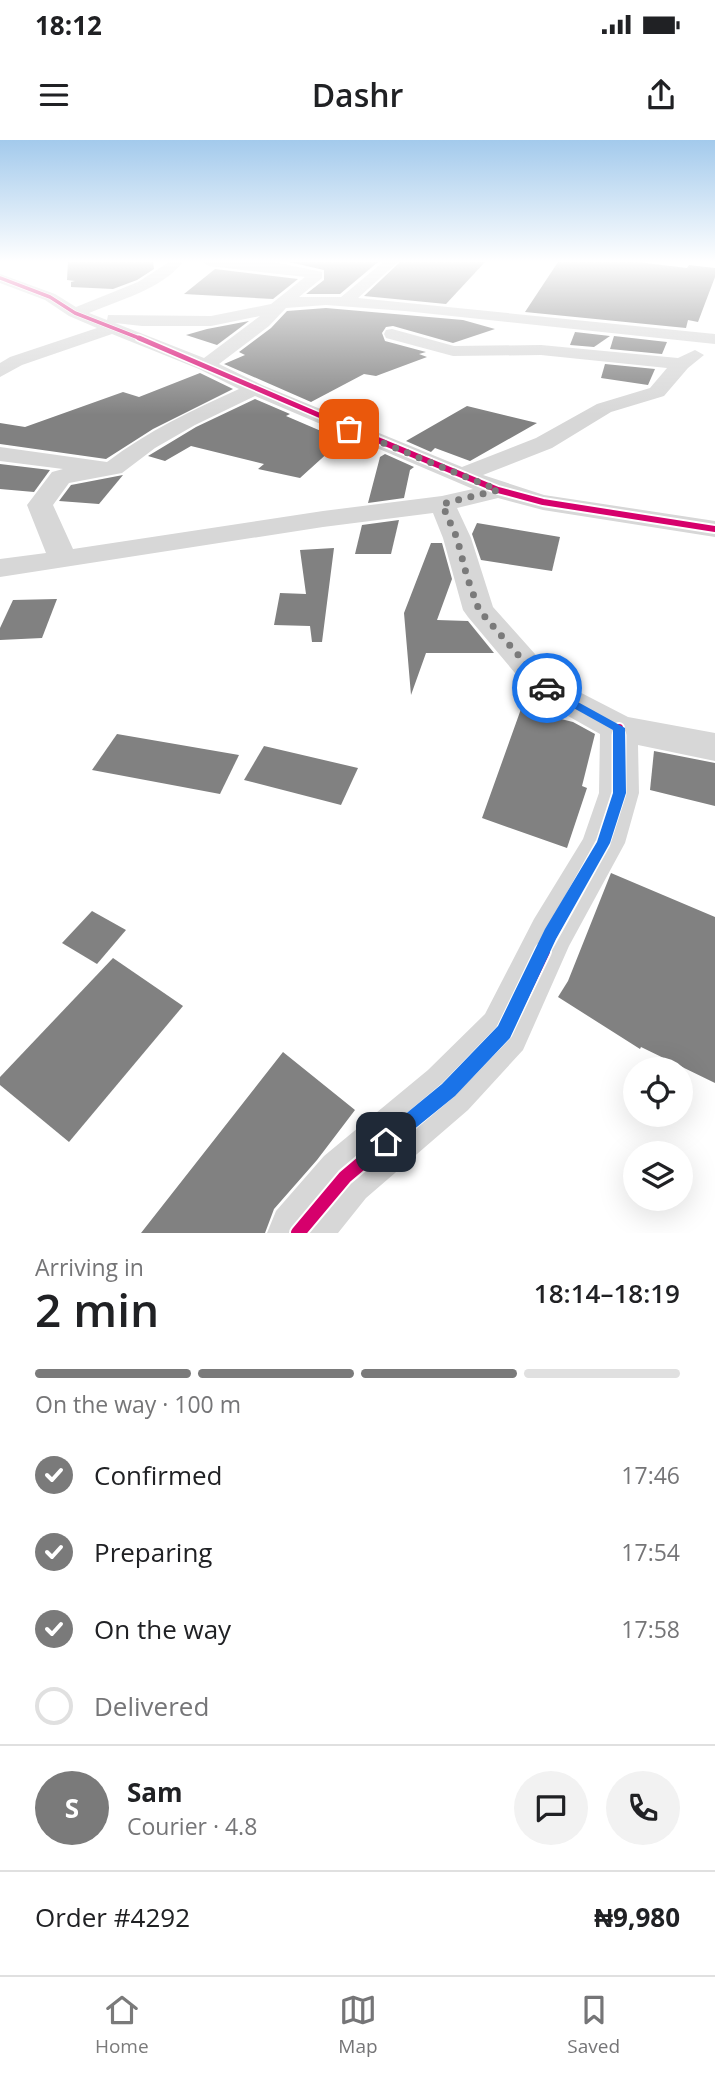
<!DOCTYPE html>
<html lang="en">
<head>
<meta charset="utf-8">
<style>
  :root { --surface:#fff; --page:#f2f2f2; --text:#202124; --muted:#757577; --line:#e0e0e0; --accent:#7a7a7a }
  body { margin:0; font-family:"Open Sans",sans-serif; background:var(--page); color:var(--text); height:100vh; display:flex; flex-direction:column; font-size:26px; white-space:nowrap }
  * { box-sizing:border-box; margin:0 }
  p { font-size:23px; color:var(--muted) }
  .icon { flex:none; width:38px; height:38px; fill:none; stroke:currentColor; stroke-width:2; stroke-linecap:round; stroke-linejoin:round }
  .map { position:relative; height:1093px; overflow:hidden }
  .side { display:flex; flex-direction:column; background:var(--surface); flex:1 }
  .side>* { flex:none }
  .controls { position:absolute; left:623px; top:917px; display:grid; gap:14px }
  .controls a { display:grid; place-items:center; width:70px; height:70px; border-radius:50%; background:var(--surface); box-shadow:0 7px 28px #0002; font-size:35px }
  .pin { position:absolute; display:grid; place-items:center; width:60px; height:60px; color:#fff; margin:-30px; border-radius:14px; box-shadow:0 4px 10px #0006 }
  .courier { position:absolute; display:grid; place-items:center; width:70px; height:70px; margin:-35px; border:5px solid #1a73e8; border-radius:50%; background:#fff; color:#222; box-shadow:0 2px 9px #0007 }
  .head em { font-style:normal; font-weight:600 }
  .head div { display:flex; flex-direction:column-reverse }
  .head { display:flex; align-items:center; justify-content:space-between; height:119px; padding:0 35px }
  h1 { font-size:46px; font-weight:600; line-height:52px }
  .bar { display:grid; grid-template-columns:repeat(4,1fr); gap:10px 7px; align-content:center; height:84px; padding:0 35px }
  .bar i { height:9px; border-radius:5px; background:var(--line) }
  .bar .selected { background:var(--accent) }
  .bar p { grid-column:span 4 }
  .line { display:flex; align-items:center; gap:18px; padding:0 35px; border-top:2px solid var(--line) }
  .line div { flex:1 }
  .round { display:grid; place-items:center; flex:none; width:74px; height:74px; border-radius:37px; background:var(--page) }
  ol { padding:0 35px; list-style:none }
  li { display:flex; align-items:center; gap:21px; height:77px }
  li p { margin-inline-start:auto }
  li .icon { padding:7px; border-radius:50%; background:var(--accent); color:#fff; stroke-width:4 }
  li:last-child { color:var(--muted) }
  li i { width:38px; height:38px; border:4px solid var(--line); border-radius:50% }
  .status { display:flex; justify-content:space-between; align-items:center; height:49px; padding:0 35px; background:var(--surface); direction:ltr }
  .status svg { height:19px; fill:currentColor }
  header { display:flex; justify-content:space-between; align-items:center; height:91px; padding:0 35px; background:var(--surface); font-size:32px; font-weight:600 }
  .tabs { display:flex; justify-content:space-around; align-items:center; height:98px; border-top:2px solid var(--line); background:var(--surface); font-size:19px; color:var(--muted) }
  .tabs a { display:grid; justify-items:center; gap:4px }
  .tabs .selected { color:var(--accent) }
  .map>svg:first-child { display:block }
  .building { fill:#818181 }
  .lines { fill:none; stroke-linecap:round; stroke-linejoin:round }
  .street { fill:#d7d7d7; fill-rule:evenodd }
  .cycleway-far5-casing { stroke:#fff; stroke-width:5 }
  .cycleway-far4-casing { stroke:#fff; stroke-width:8 }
  .cycleway-far3-casing { stroke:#fff; stroke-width:10 }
  .cycleway-far2-casing { stroke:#fff; stroke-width:12 }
  .cycleway-far1-casing { stroke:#fff; stroke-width:15 }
  .cycleway-casing { stroke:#fff; stroke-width:18 }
  .cycleway-far5 { stroke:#d6006c; stroke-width:3.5 }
  .cycleway-far4 { stroke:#d6006c; stroke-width:5 }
  .cycleway-far3 { stroke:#d6006c; stroke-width:6 }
  .cycleway-far2 { stroke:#d6006c; stroke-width:8 }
  .cycleway-far1 { stroke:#d6006c; stroke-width:10 }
  .cycleway { stroke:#d6006c; stroke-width:14 }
  .route { fill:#1a73e8 }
  .done { stroke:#7a7a7a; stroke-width:7; stroke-dasharray:0 12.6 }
</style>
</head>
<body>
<div class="status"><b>18:12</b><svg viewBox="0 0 49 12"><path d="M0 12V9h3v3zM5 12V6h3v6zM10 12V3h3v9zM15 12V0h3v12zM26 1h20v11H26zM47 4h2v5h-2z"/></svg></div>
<header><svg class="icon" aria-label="menu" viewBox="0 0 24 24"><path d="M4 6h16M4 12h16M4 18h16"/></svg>Dashr<svg class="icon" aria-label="share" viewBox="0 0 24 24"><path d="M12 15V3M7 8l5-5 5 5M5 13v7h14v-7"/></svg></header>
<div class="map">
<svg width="715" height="1093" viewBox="0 0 715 1093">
  <rect width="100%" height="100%" fill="#fff"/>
  <!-- building -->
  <g class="building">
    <polygon points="68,122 153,122 154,129 137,140 113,149 71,147 71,142 75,141 67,140"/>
    <polygon points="289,122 378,122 340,154 306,154 324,140 324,130"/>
    <polygon points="400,122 485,122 446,164 364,156"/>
    <polygon points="558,122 637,122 687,128 689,125 715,128 715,137 698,182 688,180 686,188 525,172"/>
    <polygon points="215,129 298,139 273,159 184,154"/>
    <polygon points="326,168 463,180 495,189 453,203 393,186 386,187 382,193 385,201 426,212 419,214 427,217 376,236 364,234 311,262 224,224 245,215 239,212 271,188 287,171"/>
    <polygon points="249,181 217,205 186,195 207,189"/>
    <polygon points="575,192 610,196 594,207 570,205"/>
    <polygon points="614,196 667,202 662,214 610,209"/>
    <polygon points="605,224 655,229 648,245 601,238"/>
    <polygon points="200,233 233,249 153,289 106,319 0,304 0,283 25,287 123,252 139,257"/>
    <polygon points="255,259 290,274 286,276 342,300 300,338 258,329 264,324 191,306 165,321 148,316 196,287"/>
    <polygon points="467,266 537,283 470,321 435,308 431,312 406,301"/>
    <polygon points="385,314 414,327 410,330 404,358 368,363 380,317"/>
    <polygon points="0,324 50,330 34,352 0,349"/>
    <polygon points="123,335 99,364 59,361 71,345"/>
    <polygon points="399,380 391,414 355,414 362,385"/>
    <polygon points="477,383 560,397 552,431 481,420 472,394"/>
    <polygon points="431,403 442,403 452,439 437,480 468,481 494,513 426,513 411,555 404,473"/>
    <polygon points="334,408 322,502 312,502 310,486 274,485 280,453 306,454 300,410"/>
    <polygon points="57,459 42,498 0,500 0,488 13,460"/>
    <polygon points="521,569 573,582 595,594 582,646 587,648 567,708 482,678"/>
    <polygon points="117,594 239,615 220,654 92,630"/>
    <polygon points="264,606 358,628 341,665 244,640"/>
    <polygon points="654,611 715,623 715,666 650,650"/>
    <polygon points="611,733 715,777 715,943 641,907 640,909 558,857 568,841"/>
    <polygon points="92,771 126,790 97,824 62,803"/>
    <polygon points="113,818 183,866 69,1002 0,945 0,937"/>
    <polygon points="283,912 355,970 317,1020 274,1069 265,1093 141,1093"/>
  </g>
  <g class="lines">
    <!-- street -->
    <path class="street" d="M169,122H183C160,150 122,159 89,173L107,180L108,175L211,176L271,164L305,137L209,126L203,122H274L322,132V138L299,157H341L383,122H398L358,158L715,194V204L405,171L326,165L286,168L269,186L219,224L262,245L462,327L536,298L597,264L650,248L667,228L541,215L453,216L386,198L384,194L386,190L392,189L454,206L541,205L678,218L695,210L704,215L688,228L664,256L611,272L552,308L483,335L544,355L715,381V397L543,370L498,358L457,368L471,398L493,467L560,542L628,577L715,593V621L638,605L639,653L625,703L569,806L523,910L468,970L366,1058L338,1093H267L276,1071L324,1016L428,930L485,874L534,779L583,699L599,653L600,594L536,558L468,477L463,470L443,398L433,373L323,387L0,437V419L46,413L27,365L52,332L63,329L0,321V307L107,322C148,291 192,270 239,249L199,229L112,194L22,225L0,237V223L10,217L97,188L69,176L45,160L0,143V134L55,154L76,167L138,142ZM260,176L204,218L115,183L142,186H211ZM255,256L473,349L442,356L323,371L73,409L53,365L69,343L122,333L155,308L195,285Z"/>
    <!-- cycleway-far5 casing -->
    <g class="cycleway-far5-casing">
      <polyline id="cycleway-far5" points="0,138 50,157 75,173 144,200"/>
    </g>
    <!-- cycleway-far4 casing -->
    <g class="cycleway-far4-casing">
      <polyline id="cycleway-far4" points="139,198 377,300"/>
    </g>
    <!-- cycleway-far3 casing -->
    <g class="cycleway-far3-casing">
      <polyline id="cycleway-far3" points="373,298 498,350 543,362 715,389"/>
    </g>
    <!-- cycleway-far2 casing -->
    <g class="cycleway-far2-casing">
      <polyline id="cycleway-far2" points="619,588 619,596"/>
    </g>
    <!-- cycleway-far1 casing -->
    <g class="cycleway-far1-casing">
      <polyline id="cycleway-far1" points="542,813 603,703 619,653 619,595"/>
    </g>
    <!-- cycleway casing -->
    <g class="cycleway-casing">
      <polyline id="cycleway" points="298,1093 345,1037 448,950 504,892 543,811"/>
    </g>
    <!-- cycleway-far5 -->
    <use href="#cycleway-far5" class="cycleway-far5"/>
    <!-- cycleway-far4 -->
    <use href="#cycleway-far4" class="cycleway-far4"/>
    <!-- cycleway-far3 -->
    <use href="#cycleway-far3" class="cycleway-far3"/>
    <!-- cycleway-far2 -->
    <use href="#cycleway-far2" class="cycleway-far2"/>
    <!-- cycleway-far1 -->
    <use href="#cycleway-far1" class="cycleway-far1"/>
    <!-- cycleway -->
    <use href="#cycleway" class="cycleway"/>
  </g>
  <!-- sky -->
  <linearGradient id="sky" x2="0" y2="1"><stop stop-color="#a3caec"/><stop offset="0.44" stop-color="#fff"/><stop offset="1" stop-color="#fff" stop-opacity="0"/></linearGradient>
  <rect width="715" height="275" fill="url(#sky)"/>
  <!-- route -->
  <polygon class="route" points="547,545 625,588 626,653 610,703 556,799 510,898 455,956 386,1012 380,1009 377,1002 380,995 442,944 498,886 545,789 597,702 613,653 613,590 543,551 543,546"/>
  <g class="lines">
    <!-- done -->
    <polyline class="done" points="349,289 498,350 442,364 457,398 467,437 479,470 547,548"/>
  </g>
</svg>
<div class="controls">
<a><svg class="icon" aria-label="locate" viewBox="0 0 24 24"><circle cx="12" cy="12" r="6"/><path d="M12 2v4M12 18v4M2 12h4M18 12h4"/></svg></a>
<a><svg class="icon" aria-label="layers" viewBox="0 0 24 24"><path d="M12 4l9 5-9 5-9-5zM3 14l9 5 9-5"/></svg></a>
</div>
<div class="pin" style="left:349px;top:289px;background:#ea580c"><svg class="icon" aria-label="bag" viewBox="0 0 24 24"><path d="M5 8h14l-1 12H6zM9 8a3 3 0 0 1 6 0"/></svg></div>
<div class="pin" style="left:386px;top:1002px;background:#1f2937"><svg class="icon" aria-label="home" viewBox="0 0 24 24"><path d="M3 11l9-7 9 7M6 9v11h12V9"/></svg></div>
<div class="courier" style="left:547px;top:548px"><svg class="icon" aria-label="car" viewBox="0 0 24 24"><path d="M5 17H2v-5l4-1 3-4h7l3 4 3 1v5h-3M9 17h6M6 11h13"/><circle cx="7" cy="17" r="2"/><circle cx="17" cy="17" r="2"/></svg></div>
</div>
<section class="side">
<div class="head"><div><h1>2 min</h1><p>Arriving in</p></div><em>18:14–18:19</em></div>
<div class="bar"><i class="selected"></i><i class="selected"></i><i class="selected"></i><i></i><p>On the way · 100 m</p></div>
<ol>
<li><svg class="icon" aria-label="check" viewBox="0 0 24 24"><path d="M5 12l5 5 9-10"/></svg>Confirmed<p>17:46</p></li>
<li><svg class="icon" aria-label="check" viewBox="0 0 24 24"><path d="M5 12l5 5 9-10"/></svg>Preparing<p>17:54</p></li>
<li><svg class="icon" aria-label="check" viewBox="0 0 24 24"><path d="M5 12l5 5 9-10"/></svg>On the way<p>17:58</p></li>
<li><i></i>Delivered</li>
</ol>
<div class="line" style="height:126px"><b class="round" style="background:var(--accent);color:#fff">S</b><div><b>Sam</b><p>Courier · 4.8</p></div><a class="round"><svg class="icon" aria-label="chat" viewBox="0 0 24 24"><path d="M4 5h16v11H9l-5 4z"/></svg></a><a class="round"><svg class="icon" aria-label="phone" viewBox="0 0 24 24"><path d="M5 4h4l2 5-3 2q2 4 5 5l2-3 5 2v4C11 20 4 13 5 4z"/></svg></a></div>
<div class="line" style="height:91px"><div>Order #4292</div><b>₦9,980</b></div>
</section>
<nav class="tabs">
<a class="selected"><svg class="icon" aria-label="home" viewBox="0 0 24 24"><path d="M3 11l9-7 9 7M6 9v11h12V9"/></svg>Home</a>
<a><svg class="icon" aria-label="map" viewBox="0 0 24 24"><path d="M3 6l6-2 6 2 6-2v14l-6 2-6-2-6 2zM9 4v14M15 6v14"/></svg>Map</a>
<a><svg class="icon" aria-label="saved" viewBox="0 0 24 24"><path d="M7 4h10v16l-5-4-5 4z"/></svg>Saved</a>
</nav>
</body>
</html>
